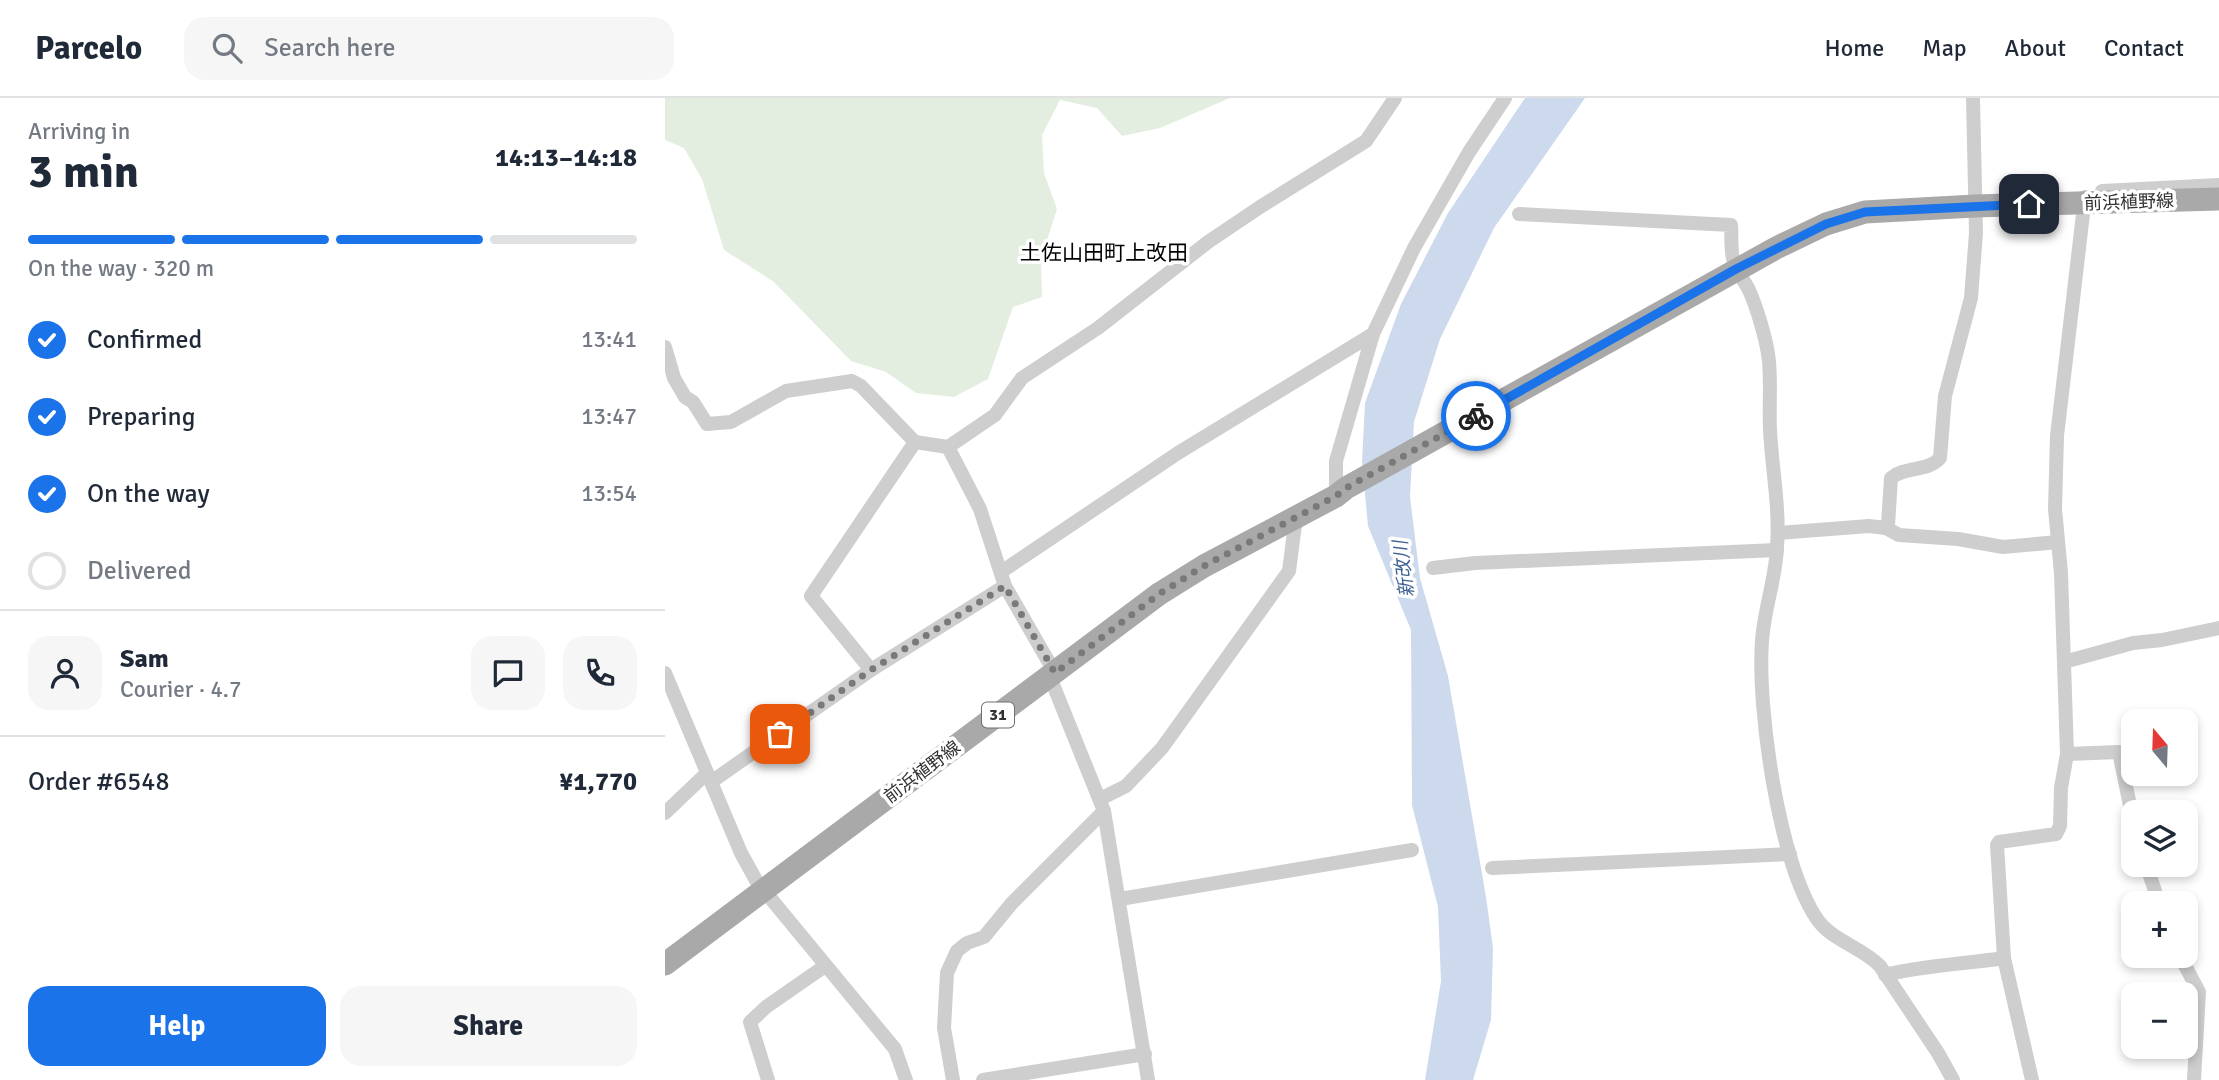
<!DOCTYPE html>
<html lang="en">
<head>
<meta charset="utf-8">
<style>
  :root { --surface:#fff; --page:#f6f6f7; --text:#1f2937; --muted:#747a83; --line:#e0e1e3; --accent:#1a73e8 }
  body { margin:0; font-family:Signika,"Noto Sans JP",sans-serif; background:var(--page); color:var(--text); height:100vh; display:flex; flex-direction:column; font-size:26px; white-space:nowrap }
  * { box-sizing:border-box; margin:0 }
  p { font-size:23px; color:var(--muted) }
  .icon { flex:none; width:38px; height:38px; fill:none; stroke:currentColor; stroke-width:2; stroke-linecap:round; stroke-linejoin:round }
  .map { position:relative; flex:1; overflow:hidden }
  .drawer { display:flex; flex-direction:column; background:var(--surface); width:665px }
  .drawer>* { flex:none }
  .needle { width:46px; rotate:341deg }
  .controls { position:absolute; left:1456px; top:611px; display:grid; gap:14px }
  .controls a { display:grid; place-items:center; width:77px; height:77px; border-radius:14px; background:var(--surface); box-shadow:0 4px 10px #0003; font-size:35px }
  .pin { position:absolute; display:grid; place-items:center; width:60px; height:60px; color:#fff; margin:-30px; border-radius:14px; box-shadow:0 4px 10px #0006 }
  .courier { position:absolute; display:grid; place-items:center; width:70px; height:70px; margin:-35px; border:5px solid #1a73e8; border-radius:50%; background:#fff; color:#222; box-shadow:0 2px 9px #0007 }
  .head em { font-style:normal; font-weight:700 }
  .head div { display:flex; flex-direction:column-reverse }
  .head { display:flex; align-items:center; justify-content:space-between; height:119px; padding:0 28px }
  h1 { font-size:46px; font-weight:700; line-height:52px }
  .bar { display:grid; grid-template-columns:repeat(4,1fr); gap:10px 7px; align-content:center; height:84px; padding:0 28px }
  .bar i { height:9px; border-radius:5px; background:var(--line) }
  .bar .on { background:var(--accent) }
  .bar p { grid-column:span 4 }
  .line { display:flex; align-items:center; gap:18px; padding:0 28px; border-top:2px solid var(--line) }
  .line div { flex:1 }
  .round { display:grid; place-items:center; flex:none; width:74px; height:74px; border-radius:21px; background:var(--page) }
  ol { padding:0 28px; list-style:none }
  li { display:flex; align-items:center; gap:21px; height:77px }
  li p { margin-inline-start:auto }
  li .icon { padding:7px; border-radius:50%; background:var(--accent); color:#fff; stroke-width:4 }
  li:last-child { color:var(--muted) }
  li i { width:38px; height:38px; border:4px solid var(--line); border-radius:50% }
  .primary-button { display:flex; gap:14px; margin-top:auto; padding:14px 28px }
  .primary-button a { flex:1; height:80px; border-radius:21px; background:var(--accent); color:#fff; font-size:28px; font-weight:700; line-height:80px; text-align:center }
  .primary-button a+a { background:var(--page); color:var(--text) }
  header { display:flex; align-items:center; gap:42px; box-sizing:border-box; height:98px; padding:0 35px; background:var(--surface); border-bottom:2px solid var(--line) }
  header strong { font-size:33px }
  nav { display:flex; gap:38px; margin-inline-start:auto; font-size:24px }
  .search { width:490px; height:63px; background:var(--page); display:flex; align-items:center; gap:18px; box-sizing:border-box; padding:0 24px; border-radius:21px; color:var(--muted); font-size:26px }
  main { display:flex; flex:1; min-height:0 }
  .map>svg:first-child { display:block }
  .green { fill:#e4eee0 }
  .water { fill:#cddaed }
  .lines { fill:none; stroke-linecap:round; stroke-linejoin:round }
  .street { stroke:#cecece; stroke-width:14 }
  .primary { stroke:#a9a9a9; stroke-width:23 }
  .done { stroke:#797979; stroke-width:7; stroke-dasharray:0 12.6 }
  .route { stroke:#1a73e8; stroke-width:9 }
  .labels { text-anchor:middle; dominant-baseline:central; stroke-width:7; stroke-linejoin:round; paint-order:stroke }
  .shield { fill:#fff; stroke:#6f6f6f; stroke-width:2 }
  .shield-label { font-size:16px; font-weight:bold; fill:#313131 }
  .street-label { font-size:18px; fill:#313131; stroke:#fff }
  .water-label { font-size:19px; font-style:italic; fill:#3f6294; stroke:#fff }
  .quarter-label { font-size:21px; fill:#000; stroke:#fff }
</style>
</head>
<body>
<header>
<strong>Parcelo</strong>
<div class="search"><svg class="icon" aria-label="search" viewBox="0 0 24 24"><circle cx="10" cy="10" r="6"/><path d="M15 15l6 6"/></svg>Search here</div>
<nav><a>Home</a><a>Map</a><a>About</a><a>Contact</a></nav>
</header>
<main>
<section class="drawer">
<div class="head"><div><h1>3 min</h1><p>Arriving in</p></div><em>14:13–14:18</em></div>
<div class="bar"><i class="on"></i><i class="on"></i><i class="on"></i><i></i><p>On the way · 320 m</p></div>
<ol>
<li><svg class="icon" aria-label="check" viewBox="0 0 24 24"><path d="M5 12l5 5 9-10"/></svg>Confirmed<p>13:41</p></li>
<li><svg class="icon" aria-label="check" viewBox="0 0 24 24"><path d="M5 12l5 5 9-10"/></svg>Preparing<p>13:47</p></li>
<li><svg class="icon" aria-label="check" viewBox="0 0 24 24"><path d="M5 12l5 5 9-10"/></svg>On the way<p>13:54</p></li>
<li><i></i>Delivered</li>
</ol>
<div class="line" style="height:126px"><a class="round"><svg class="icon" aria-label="person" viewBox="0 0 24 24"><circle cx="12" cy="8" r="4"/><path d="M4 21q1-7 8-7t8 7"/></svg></a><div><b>Sam</b><p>Courier · 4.7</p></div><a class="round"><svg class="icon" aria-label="chat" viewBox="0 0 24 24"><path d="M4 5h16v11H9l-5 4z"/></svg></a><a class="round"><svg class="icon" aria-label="phone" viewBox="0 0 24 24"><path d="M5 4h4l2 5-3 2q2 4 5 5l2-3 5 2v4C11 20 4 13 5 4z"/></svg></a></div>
<div class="line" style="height:91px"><div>Order #6548</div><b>¥1,770</b></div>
<div class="primary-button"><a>Help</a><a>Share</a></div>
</section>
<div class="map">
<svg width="1554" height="982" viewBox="0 0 1554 982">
  <rect width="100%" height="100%" fill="#fff"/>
  <!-- green -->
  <polygon class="green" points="0,0 565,0 495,30 457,38 432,10 395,2 377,37 379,75 392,111 376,161 377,199 348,209 323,281 289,299 251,295 221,274 186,263 109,184 59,152 37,81 19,50 0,42"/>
  <!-- water -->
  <polygon class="water" points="860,0 920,0 829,130 775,241 749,324 745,399 755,480 783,578 821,799 828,850 826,922 808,982 760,982 776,883 773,809 747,707 746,532 703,428 697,364 700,305 736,206 783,115"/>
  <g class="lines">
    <!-- street -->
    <g class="street">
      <polyline points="1437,93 1554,87"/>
      <polyline points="1420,99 1392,338 1390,411 1396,475 1402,656 1454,654 1468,722"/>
      <path d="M854,116L1066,127C1067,139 1065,153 1069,164C1072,175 1079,182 1084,192C1092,210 1102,243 1104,263C1106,286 1104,309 1105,332C1107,371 1115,410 1112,449C1111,480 1099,511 1097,543C1092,611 1114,765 1152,821C1167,843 1197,849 1215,868L1273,955L1288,982"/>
      <polyline points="0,249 9,280 20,299 28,304 42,326 66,324 121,293 187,283 196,288 250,344"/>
      <polyline points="283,349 315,411 340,488 390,575"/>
      <polyline points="671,398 671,363 708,236 749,150 804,54 840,0"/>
      <polyline points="1221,430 1234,437 1293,441 1338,449 1393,444"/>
      <path d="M1113,435L1204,428L1221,430L1223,427L1226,380C1240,368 1263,374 1275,360L1280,298L1306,200L1311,135L1308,0"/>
      <polyline points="768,470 810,465 1112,452"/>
      <polyline points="336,474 513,355 708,236"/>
      <polyline points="1399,564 1468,545 1497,542 1554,530"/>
      <polyline points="206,572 146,498 250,344 283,349 330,317 357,280 433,230 543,144 595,109 701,43 730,0"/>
      <polyline points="0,575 76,755 92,784 230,951 241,982"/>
      <polyline points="385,579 439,713 483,982"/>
      <polyline points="46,684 206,572 340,488"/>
      <polyline points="435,701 461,688 497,650 624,473 631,419"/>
      <polyline points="0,715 42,675"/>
      <polyline points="1481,766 1494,805"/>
      <polyline points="827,770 1125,756"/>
      <polyline points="455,801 747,752"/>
      <polyline points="1515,858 1534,894 1529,982"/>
      <polyline points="1339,860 1332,747 1334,744 1391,736 1395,728 1396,690 1402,656"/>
      <path d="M1220,877C1259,867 1300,866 1339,860L1367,982"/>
      <polyline points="103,982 85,924 101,909 160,868"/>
      <polyline points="288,982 279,930 282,875 292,853 302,845 319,839 347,805 439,713"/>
      <polyline points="318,982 480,956"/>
    </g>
    <!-- primary -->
    <polyline class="primary" points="0,866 494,496 539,468 671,398 681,390 1111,150 1161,126 1200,114 1310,108 1554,101"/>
  </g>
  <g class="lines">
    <!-- done -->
    <polyline class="done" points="115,636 206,572 340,488 390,575 494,496 539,468 671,398 681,390 811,318"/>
    <!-- route -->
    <polyline class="route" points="811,318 1071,171 1161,126 1200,114 1364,106"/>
  </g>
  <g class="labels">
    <!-- shield labels -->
    <rect class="shield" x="317" y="604.5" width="32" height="25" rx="5"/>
    <g class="shield-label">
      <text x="333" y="617">31</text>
    </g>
    <!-- street labels -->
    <g class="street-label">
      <text transform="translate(1464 104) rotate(-2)">前浜植野線</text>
      <text transform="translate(257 674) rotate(-37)">前浜植野線</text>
    </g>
    <!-- water labels -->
    <g class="water-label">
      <text transform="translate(739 471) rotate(-97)">新改川</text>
    </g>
    <!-- quarter labels -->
    <g class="quarter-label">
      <text x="439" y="155">土佐山田町上改田</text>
    </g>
  </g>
</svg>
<div class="controls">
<a><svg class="needle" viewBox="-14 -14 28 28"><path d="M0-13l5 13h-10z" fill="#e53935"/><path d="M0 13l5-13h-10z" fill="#747a83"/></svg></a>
<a><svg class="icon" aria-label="layers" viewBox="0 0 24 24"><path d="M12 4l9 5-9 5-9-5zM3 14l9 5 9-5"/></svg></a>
<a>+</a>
<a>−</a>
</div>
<div class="pin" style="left:115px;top:636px;background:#ea580c"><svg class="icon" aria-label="bag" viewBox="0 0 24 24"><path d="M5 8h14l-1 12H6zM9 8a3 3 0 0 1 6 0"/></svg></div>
<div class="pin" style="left:1364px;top:106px;background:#1f2937"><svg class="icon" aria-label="home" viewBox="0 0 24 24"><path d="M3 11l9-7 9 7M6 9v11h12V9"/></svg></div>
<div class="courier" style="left:811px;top:318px"><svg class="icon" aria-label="bike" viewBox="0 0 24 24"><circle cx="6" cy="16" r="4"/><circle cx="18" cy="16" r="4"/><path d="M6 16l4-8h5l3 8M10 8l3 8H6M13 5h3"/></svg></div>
</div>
</main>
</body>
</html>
